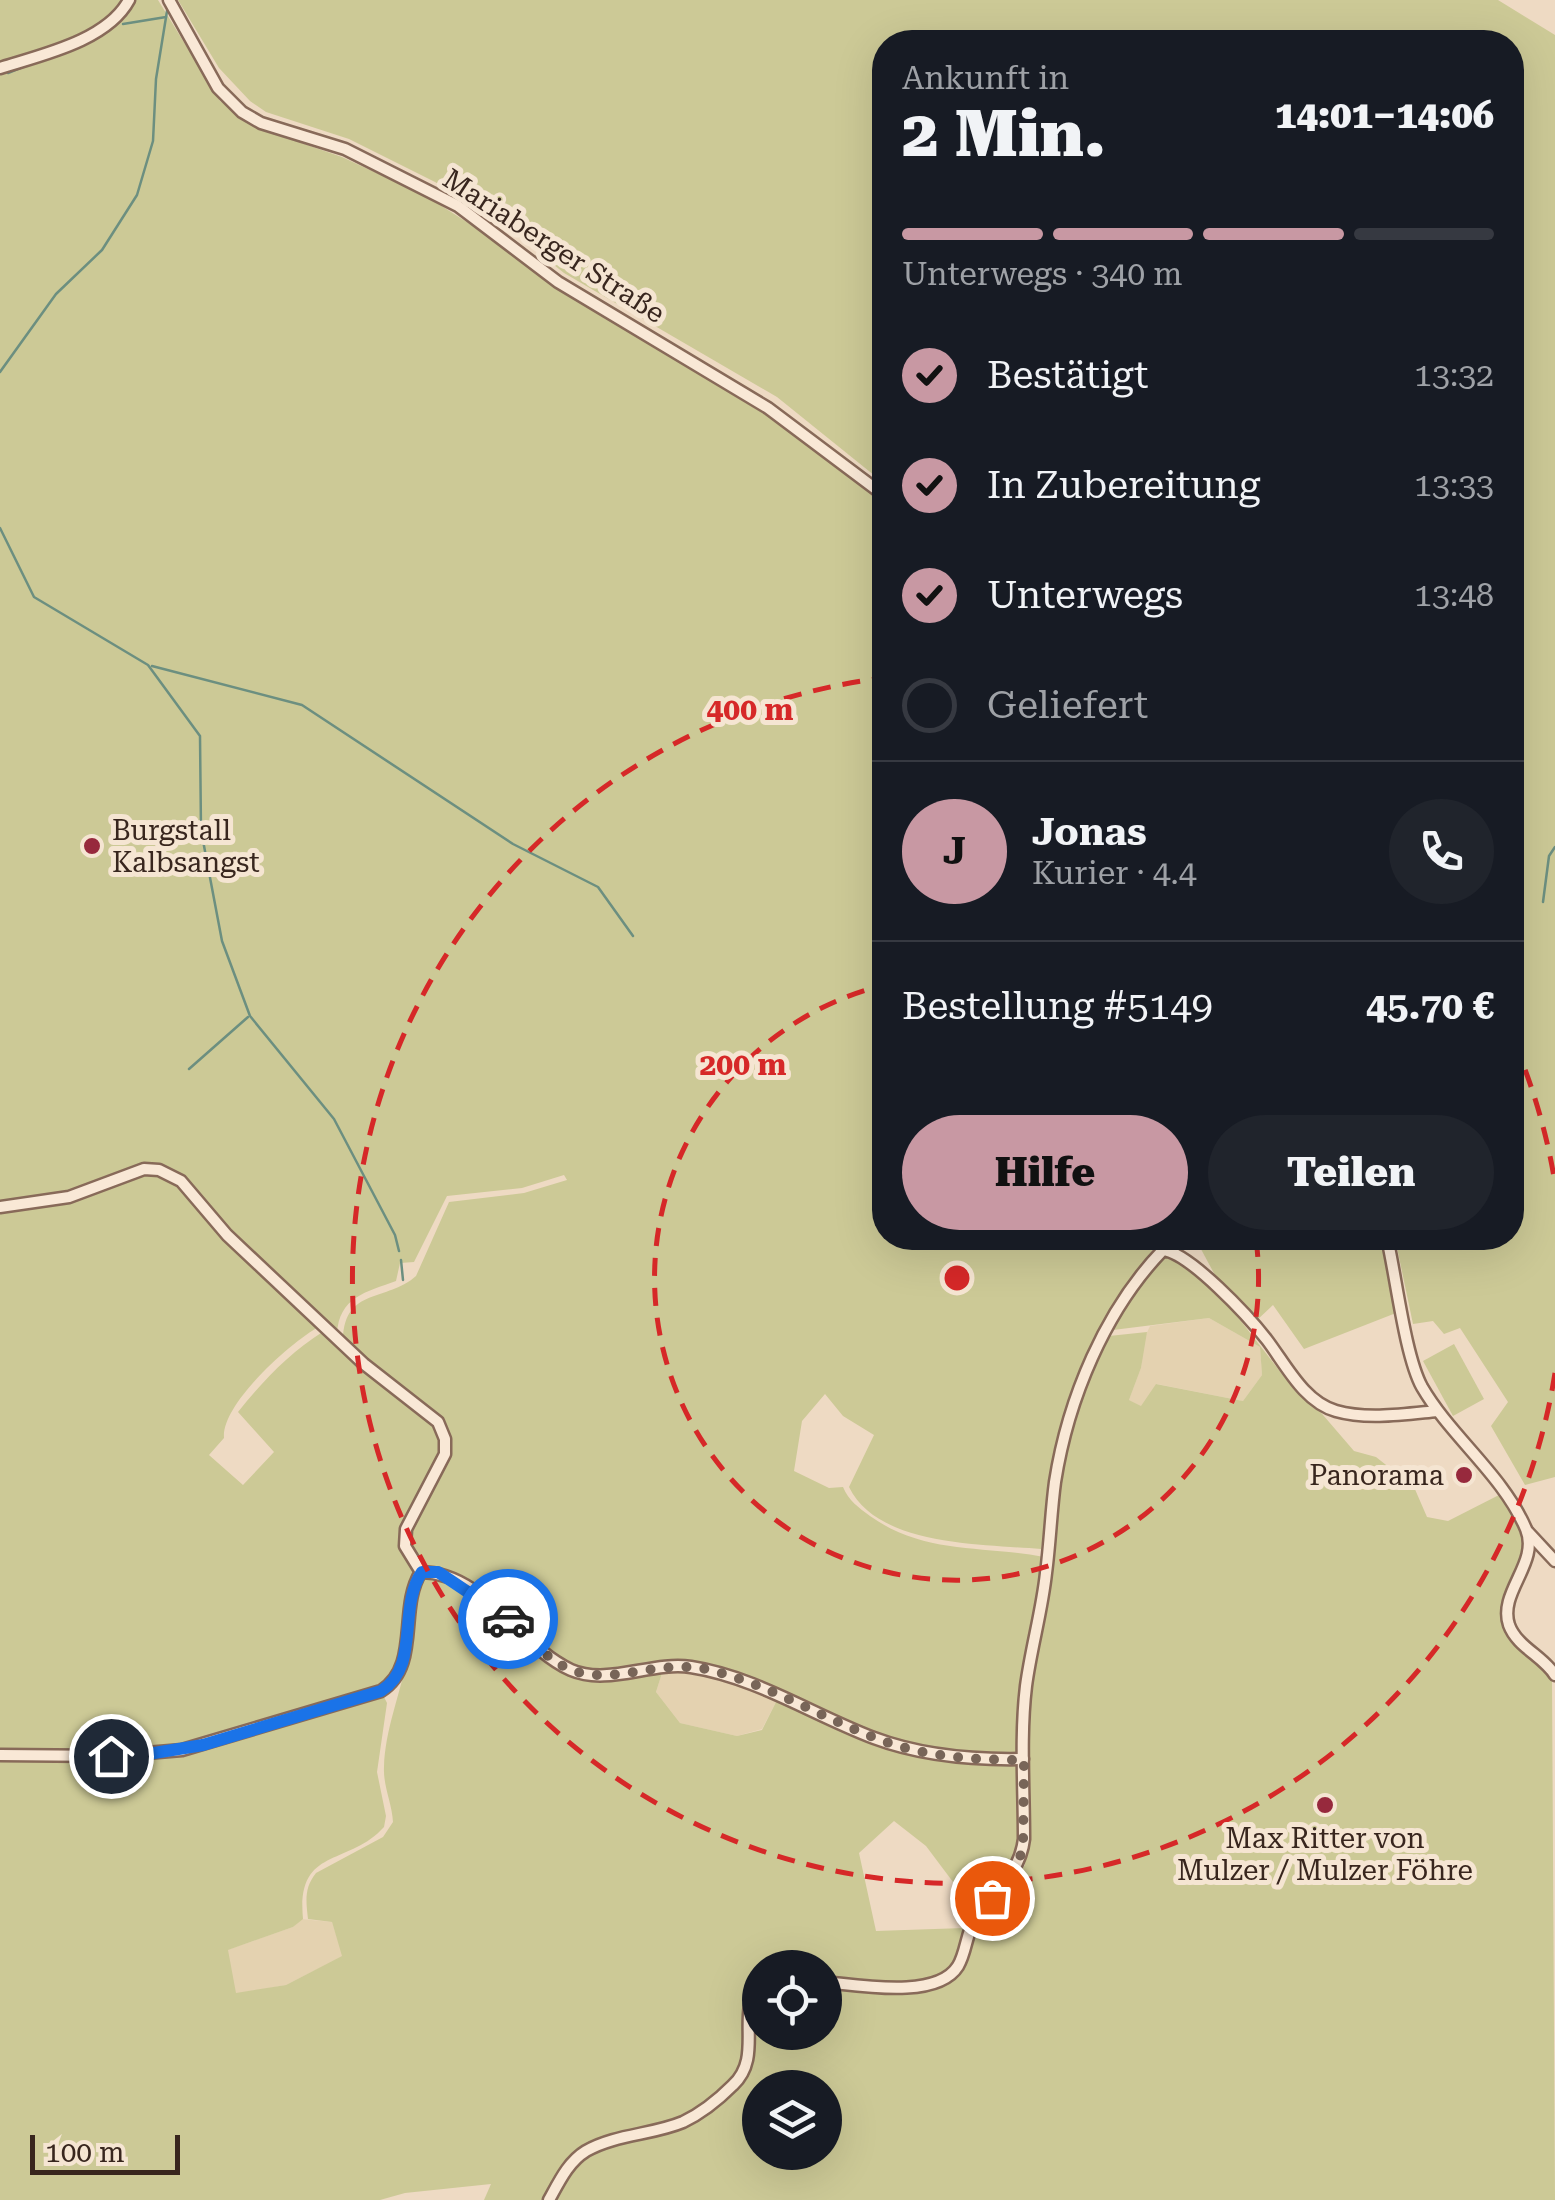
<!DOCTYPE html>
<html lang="de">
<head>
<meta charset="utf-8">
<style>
  :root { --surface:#171b24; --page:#20242c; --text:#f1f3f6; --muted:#9ea1a6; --line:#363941; --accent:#c898a3 }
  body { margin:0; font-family:"Roboto Serif",serif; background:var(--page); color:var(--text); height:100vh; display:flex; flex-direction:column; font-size:38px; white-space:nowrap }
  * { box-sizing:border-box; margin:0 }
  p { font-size:32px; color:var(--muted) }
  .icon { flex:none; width:55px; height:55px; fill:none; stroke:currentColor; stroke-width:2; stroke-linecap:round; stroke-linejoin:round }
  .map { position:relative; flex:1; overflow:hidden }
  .details { position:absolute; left:872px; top:30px; width:652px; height:1220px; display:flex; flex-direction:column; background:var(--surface); border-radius:40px; box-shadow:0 10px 40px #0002 }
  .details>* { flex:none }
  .controls { position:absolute; left:742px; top:1950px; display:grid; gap:20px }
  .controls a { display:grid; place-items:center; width:100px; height:100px; border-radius:50%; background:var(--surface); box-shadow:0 10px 40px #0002; font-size:50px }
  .scale { position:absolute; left:30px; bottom:25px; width:150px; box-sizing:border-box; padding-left:10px; border:5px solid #38261e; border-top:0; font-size:28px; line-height:35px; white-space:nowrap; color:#38261e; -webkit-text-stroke:8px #f5e5d2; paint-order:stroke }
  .pin { position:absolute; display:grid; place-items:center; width:85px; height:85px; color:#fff; margin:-42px; border:5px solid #fff; border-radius:50%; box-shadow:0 2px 10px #0007 }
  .courier { position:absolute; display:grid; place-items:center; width:100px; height:100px; margin:-50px; border:8px solid #1a73e8; border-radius:50%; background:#fff; color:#222; box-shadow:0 2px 12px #0007 }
  .overview em { font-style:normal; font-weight:800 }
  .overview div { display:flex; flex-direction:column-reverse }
  .overview { display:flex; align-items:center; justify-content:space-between; height:170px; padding:0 30px }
  h1 { font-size:65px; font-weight:800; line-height:75px }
  .bar { display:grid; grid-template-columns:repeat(4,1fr); gap:15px 10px; align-content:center; height:120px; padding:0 30px }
  .bar i { height:12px; border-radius:8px; background:var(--line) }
  .bar .active { background:var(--accent) }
  .bar p { grid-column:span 4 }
  .line { display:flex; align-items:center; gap:25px; padding:0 30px; border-top:2px solid var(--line) }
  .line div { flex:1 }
  .round { display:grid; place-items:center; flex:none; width:105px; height:105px; border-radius:52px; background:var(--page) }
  ol { padding:0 30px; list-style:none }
  li { display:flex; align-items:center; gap:30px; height:110px }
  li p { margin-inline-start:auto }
  li .icon { padding:10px; border-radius:50%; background:var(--accent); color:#111; stroke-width:4 }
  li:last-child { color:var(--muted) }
  li i { width:55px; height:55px; border:5px solid var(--line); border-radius:50% }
  .cta { display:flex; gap:20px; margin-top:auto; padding:20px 30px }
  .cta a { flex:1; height:115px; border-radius:60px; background:var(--accent); color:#111; font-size:40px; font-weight:800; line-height:115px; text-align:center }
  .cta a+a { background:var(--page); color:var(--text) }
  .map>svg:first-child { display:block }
  .farmland { fill:#e4d2b0 }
  .green { fill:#ccc996; fill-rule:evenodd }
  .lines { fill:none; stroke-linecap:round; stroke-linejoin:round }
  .stream { stroke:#6c8f80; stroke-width:2.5 }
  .minor-casing { stroke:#886a59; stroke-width:15 }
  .minor { stroke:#f9e8d6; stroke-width:10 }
  .done { stroke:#786558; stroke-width:10; stroke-dasharray:0 18 }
  .route { stroke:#1a73e8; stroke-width:12 }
  .ring { fill:none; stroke:#d62828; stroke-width:5; stroke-dasharray:18 12 }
  .poi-dot { fill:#97293d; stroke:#f5e5d2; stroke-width:4 }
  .labels { text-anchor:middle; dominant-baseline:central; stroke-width:10; stroke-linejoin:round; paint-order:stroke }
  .street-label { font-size:28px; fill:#38261e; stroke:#f5e5d2 }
  .poi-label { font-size:28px; fill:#38261e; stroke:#f5e5d2; text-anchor:start }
  .centre { fill:#d62828; stroke:#f5e5d2; stroke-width:5 }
  .ring-label { font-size:30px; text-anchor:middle; font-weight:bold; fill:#d62828; stroke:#f5e5d2; stroke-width:10; stroke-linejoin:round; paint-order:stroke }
</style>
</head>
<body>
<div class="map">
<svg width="1555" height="2200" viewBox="0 0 1555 2200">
  <rect width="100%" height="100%" fill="#eedac3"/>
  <!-- farmland -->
  <g class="farmland">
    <polygon points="1209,1318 1260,1347 1262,1375 1243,1401 1157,1384 1142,1407 1129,1400 1141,1368 1144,1339 1150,1326"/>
    <polygon points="663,1670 710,1672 778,1698 762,1729 737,1736 680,1723 656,1692"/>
    <polygon points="301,1919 332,1922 343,1956 286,1985 235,1994 227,1950 293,1927"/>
  </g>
  <!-- green -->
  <g class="green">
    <path d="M0,0H125C96,39 44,49 0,65Z"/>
    <path d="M136,0H158L220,101L258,128L342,157L426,196L484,233L555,287L766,415L885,503V1238H1152L1155,1246L1110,1315L1052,1479L1041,1549C984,1544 878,1547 849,1487L874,1435L843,1416L825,1394L802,1421L794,1471L829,1488L843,1487C849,1501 858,1507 870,1516C925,1555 981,1545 1044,1557L1022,1687L1019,1756L951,1754L878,1736L710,1667L582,1671L554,1656L461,1582L414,1559L408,1546L409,1530L441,1471V1420L426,1405L383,1377L343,1339C345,1287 387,1302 416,1276L449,1202L524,1193L567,1180L564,1175L522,1188L447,1196L414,1262L400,1263L396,1281C366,1292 339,1297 337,1334L229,1234L183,1180L159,1168L68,1194L0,1204V75C44,46 107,51 136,0Z"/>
    <polygon points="178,0 1498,0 1555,35 1555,1477 1525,1485 1491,1426 1508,1402 1460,1328 1444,1334 1433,1321 1413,1324 1395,1238 1512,1238 1512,42 885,42 885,484 777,397 564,273 494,217 435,182 349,139 266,112 250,101 219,68"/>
    <path d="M160,1173L179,1183L320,1326C291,1342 221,1404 224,1438L209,1455L243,1485L274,1452L238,1412C263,1381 289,1353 324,1331L378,1384L420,1412L434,1425L440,1439V1453C423,1490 382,1532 413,1571L404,1609L396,1669L380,1688L202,1742L148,1751L0,1752V1210L50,1204L132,1175Z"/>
    <polygon points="1195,1238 1381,1238 1396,1313 1304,1349 1273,1305 1256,1321 1223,1290"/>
    <path d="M1166,1255L1186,1264L1230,1307L1296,1392L1317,1408L1354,1451L1376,1457L1414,1487L1427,1517L1448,1521L1499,1495C1507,1508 1519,1523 1522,1537C1530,1567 1498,1591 1503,1621C1508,1649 1539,1657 1552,1681L1555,2200H556L571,2172L587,2156C632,2134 730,2120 750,2069C758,2049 754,2020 754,1999H760V2032H825V1986L938,1987L947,1983L961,1970L978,1920L1025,1865L1031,1688L1052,1553L1059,1480L1077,1410L1104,1339L1109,1336L1147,1332L1141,1368L1129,1400L1141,1406L1156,1384L1243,1401L1262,1375L1260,1347L1209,1318L1113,1330L1112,1326L1147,1273ZM760,2088H825V2152H760Z"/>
    <polygon points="1454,1344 1484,1399 1453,1416 1423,1361"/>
    <path d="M424,1575C476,1577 520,1645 563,1669C575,1675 645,1670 663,1670L656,1692L680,1723L737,1736L762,1730L778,1698L876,1741L950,1760L1020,1766C1020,1835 1027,1859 974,1910L926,1846L894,1821L859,1853L876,1931L964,1928C962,1942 960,1962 948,1971C921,1993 857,1981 825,1977V1968H760V1978C731,2000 753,2036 739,2065C733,2079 720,2090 708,2100C666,2136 599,2122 562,2166C554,2176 550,2189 543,2200H484L491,2184L405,2193L380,2200H0V1758H149L383,1695L387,1703L377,1772L386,1816L384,1827C348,1867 296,1846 303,1919L293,1927L228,1950L236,1993L286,1985L342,1956L332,1922L308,1919C306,1901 304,1888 316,1873L383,1837L393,1822C392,1803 383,1786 384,1767C385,1730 400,1695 407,1659C412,1630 410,1600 424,1575Z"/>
  </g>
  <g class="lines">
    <!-- stream -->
    <g class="stream">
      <polyline points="123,24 166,17"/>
      <polyline points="8,73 30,64"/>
      <polyline points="0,372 56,294 102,250 137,195 153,141 156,79 168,5"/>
      <polyline points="0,528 34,597 148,665 200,736 201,830 222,941 250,1016 334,1119 395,1235 399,1251"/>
      <polyline points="152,666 302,705 513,844 598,887 633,936"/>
      <polyline points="1543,902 1549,856 1555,847"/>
      <polyline points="189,1069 248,1017"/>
      <polyline points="401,1260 403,1280"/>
    </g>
    <!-- minor casing -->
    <g class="minor-casing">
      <g id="minor">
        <polyline points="169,0 218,88 242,112 261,123 345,149 458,206 558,282 768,408 885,496"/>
        <path d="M0,68C41,55 107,41 129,0"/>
        <polyline points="0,1207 69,1197 144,1169 159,1170 181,1181 227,1235 364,1364 438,1422 445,1439 445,1454 406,1529 405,1546 421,1572"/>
        <path d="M1387,1238C1396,1276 1405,1356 1422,1387C1451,1437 1503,1475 1526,1529C1540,1563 1498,1592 1509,1625C1517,1647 1543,1656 1555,1675"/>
        <polyline points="1528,1532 1555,1561"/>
        <path d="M421,1572C485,1573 518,1646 571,1670C608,1686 652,1661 691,1667C756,1677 813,1715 874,1738C922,1756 973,1760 1023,1759"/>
        <path d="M0,1755L111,1756L182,1750L381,1691C421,1666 398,1608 421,1572"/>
        <path d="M825,1982C858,1985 937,2000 958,1966C967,1951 966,1931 977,1916C996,1890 1020,1873 1024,1839C1024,1788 1020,1736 1026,1686C1031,1648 1042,1611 1046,1573C1050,1543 1051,1512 1055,1482C1068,1399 1105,1310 1163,1250C1190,1253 1249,1317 1267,1340C1286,1365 1304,1402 1336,1411C1367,1420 1406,1414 1437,1411"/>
        <path d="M549,2200C559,2182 568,2162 586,2151C616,2134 652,2135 683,2122C702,2113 719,2099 733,2085C764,2056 735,2013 760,1984"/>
      </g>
    </g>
    <!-- minor -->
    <use href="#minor" class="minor"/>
  </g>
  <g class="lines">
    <!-- done -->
    <path class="done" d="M508,1619C529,1637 552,1667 581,1673C619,1682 664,1659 710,1670C767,1684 819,1716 873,1737C921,1757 972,1760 1024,1760L1023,1850L1011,1875L992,1898"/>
    <!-- route -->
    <path class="route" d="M111,1756L148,1754L203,1745L381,1691C421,1666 397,1608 422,1572H438L508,1619"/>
  </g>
  <!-- distance rings -->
  <g class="ring">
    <path d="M1256 1239A302 302 0 1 1 884 985"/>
    <path d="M1555 1373A605 605 0 1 1 883 678M1514 1042A605 605 0 0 1 1555 1183"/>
  </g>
  <!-- markers -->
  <g class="poi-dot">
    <circle cx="92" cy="846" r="10"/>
    <circle cx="1464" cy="1475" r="10"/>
    <circle cx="1325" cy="1805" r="10"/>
  </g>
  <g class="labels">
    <!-- street labels -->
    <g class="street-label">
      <text transform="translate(554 246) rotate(33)">Mariaberger Straße</text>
    </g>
    <!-- poi labels -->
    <g class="poi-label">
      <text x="112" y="830">Burgstall<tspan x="112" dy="32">Kalbsangst</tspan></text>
      <text x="1444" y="1475" text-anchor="end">Panorama</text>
      <text x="1325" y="1838" text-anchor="middle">Max Ritter von<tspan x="1325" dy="32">Mulzer / Mulzer Föhre</tspan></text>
    </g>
  </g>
  <circle cx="957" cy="1278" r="15" class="centre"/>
  <g class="ring-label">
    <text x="750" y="720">400 m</text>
    <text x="743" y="1075">200 m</text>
  </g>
</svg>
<div class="controls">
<a><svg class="icon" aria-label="locate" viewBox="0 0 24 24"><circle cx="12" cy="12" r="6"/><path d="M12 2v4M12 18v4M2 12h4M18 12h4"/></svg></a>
<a><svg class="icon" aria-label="layers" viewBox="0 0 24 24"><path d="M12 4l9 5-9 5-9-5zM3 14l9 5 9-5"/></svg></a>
</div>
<div class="scale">100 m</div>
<div class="pin" style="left:992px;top:1898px;background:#ea580c"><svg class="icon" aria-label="bag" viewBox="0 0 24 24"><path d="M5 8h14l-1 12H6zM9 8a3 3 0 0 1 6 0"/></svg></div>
<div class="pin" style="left:111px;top:1756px;background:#1f2937"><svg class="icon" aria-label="home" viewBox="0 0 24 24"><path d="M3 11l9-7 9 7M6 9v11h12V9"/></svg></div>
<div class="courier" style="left:508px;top:1619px"><svg class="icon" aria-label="car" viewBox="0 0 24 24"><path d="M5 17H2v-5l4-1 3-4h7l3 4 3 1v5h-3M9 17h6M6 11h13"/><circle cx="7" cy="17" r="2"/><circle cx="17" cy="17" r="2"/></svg></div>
<section class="details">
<div class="overview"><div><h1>2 Min.</h1><p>Ankunft in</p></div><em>14:01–14:06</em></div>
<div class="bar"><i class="active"></i><i class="active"></i><i class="active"></i><i></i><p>Unterwegs · 340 m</p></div>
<ol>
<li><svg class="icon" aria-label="check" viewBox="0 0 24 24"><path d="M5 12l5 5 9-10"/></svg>Bestätigt<p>13:32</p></li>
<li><svg class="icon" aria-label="check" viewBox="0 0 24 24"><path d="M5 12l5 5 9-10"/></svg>In Zubereitung<p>13:33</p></li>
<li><svg class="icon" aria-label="check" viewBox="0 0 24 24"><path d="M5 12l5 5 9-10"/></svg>Unterwegs<p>13:48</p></li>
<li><i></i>Geliefert</li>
</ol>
<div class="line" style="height:180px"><b class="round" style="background:var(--accent);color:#111">J</b><div><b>Jonas</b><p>Kurier · 4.4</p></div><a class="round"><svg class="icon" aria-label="phone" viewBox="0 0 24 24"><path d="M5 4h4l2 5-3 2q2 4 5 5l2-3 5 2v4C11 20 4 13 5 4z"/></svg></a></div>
<div class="line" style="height:130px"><div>Bestellung #5149</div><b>45.70 €</b></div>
<div class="cta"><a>Hilfe</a><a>Teilen</a></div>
</section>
</div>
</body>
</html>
